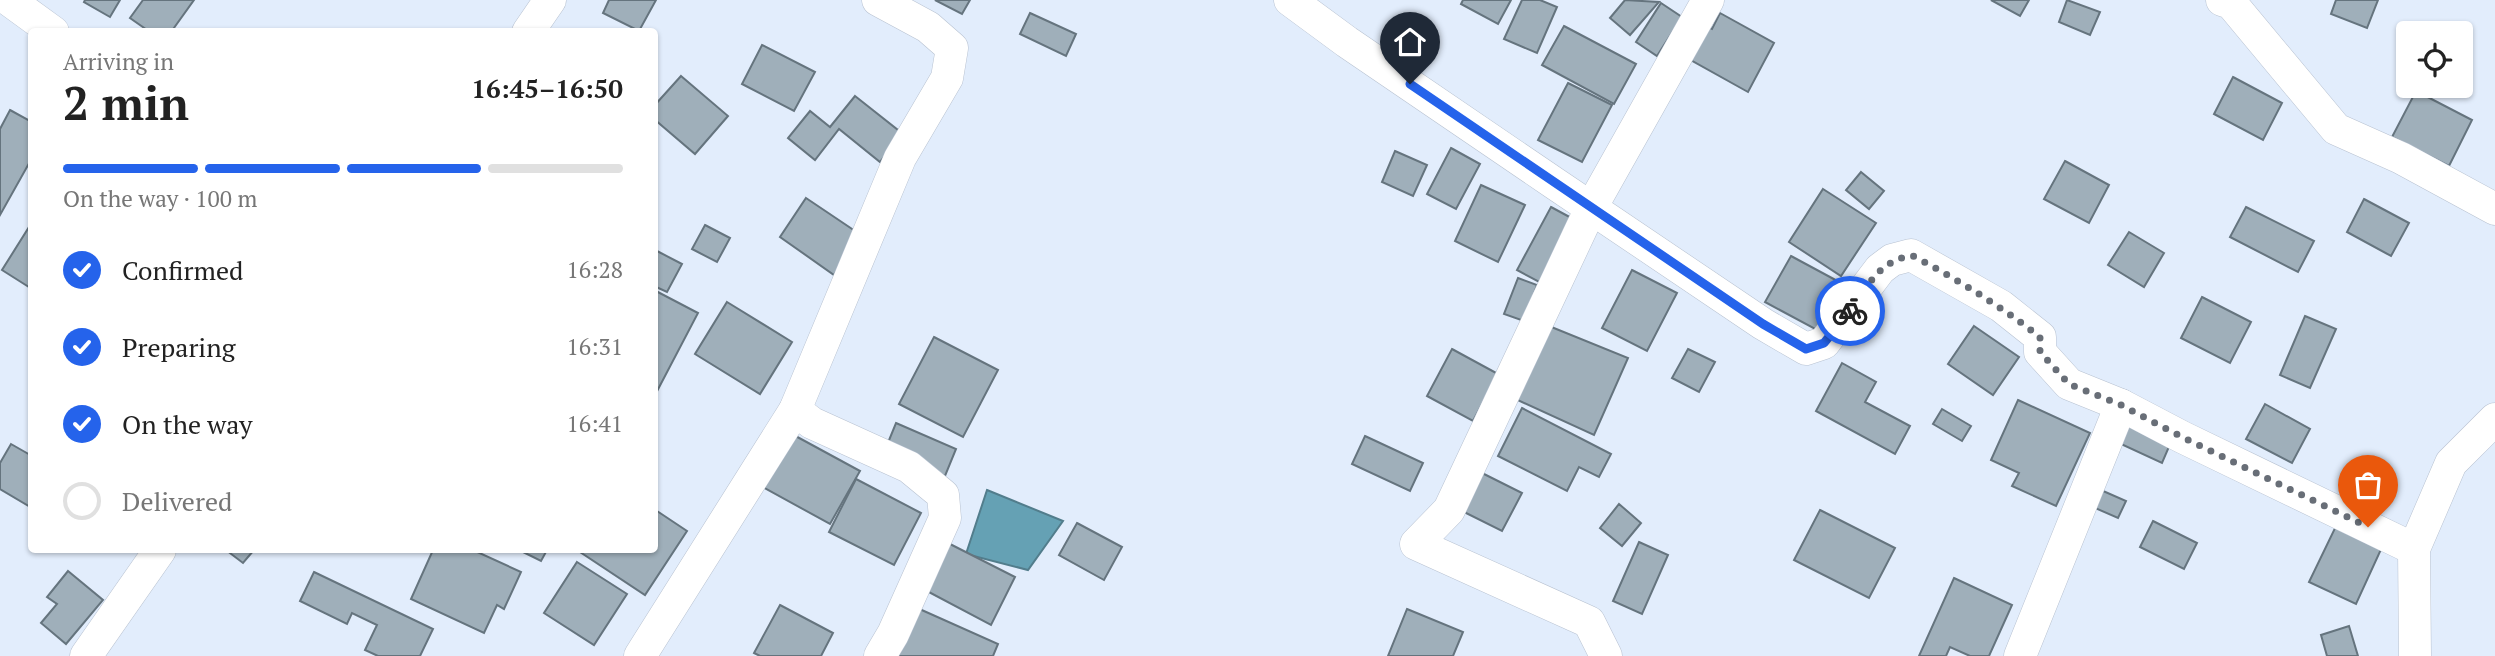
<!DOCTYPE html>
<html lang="en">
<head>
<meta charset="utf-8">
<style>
  :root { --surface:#fff; --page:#f6f6f6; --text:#222; --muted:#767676; --line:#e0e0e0; --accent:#2563eb }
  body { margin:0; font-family:"PT Serif",serif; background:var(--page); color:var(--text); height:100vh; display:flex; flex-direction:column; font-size:26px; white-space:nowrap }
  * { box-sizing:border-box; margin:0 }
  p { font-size:23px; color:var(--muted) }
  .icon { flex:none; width:38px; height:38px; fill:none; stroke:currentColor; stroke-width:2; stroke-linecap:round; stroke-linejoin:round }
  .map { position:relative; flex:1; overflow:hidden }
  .sheet { position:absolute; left:28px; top:28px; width:630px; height:525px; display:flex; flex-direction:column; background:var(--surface); border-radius:7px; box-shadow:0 2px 5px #0004 }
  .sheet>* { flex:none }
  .buttons { position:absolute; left:2396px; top:21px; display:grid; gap:14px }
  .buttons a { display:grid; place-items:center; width:77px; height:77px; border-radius:7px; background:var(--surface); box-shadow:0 2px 5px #0004; font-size:35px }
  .pin { position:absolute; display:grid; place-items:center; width:60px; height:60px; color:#fff; margin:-72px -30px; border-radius:50% 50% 50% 0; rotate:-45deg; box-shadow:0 0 7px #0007 }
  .pin .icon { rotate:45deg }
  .courier { position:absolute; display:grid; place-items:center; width:70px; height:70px; margin:-35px; border:5px solid #2563eb; border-radius:50%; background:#fff; color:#222; box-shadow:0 2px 9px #0007 }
  .overview em { font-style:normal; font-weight:600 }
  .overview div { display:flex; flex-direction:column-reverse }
  .overview { display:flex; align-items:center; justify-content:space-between; height:119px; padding:0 35px }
  h1 { font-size:46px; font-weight:600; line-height:52px }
  .bar { display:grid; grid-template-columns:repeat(4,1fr); gap:10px 7px; align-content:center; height:84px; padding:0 35px }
  .bar i { height:9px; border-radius:5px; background:var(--line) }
  .bar .active { background:var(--accent) }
  .bar p { grid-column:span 4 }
  ol { padding:0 35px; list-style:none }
  li { display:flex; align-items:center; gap:21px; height:77px }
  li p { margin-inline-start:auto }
  li .icon { padding:7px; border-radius:50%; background:var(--accent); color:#fff; stroke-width:4 }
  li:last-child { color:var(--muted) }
  li i { width:38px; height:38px; border:4px solid var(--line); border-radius:50% }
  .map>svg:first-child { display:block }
  .water { fill:#65a1b4; stroke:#527d8c; stroke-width:2 }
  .building { fill:#9fafba; stroke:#65747e; stroke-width:2 }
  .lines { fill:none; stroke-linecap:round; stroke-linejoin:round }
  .street-casing { stroke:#b8c2d1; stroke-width:33 }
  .street { stroke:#fff; stroke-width:32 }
  .done { stroke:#686e77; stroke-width:7; stroke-dasharray:0 12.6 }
  .route { stroke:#2563eb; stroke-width:9 }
</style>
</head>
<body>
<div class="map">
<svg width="2495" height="656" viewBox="0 0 2495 656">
  <rect width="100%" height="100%" fill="#e2edfc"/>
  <!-- water -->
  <polygon class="water" points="987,490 1063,521 1028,570 966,554"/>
  <!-- building -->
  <g class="building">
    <polygon points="85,0 120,0 110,17 84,2"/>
    <polygon points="143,0 194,0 171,32 150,32 130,18"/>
    <polygon points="609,0 656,0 639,31 603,13"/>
    <polygon points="935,0 970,0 962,14"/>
    <polygon points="1463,0 1511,0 1498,24 1461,4"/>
    <polygon points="1522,0 1540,0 1557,7 1537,53 1504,39"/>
    <polygon points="1625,0 1659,2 1630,35 1610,18"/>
    <polygon points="1991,0 2029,0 2020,16"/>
    <polygon points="2067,0 2100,12 2090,35 2059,22"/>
    <polygon points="2336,0 2378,0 2367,28 2331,14"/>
    <polygon points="1661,3 1682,17 1657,56 1636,42"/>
    <polygon points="1030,13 1076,34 1066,56 1020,34"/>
    <polygon points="1720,13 1774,43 1748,92 1680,54 1698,22 1712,29"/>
    <polygon points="1564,26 1636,64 1614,104 1542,65"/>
    <polygon points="762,45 815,72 794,111 742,84"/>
    <polygon points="681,76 728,116 695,154 654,119 654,106"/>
    <polygon points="2233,77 2282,103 2263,140 2214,114"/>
    <polygon points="1568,83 1612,105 1582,162 1538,140"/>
    <polygon points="2416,91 2472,120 2449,166 2392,137"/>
    <polygon points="855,96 903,134 880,162 839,129 815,160 788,138 810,111 830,127"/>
    <polygon points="10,110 32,122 32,158 0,215 0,129"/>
    <polygon points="1451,148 1480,164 1456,209 1427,194"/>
    <polygon points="1395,151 1427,165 1413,196 1382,182"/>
    <polygon points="2065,161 2109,185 2089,223 2044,199"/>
    <polygon points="1861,172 1884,191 1869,209 1846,190"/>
    <polygon points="1481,185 1525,205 1498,262 1455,241"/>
    <polygon points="1823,189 1876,223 1841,276 1789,242"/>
    <polygon points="806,198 861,235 834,275 780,237"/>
    <polygon points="2364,199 2409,223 2391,256 2347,232"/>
    <polygon points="1551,207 1577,221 1543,284 1517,270"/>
    <polygon points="2246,207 2314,241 2298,272 2230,237"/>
    <polygon points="705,225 730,238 717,262 692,249"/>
    <polygon points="29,227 32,228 32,289 2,270"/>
    <polygon points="2129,232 2164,253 2144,287 2108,265"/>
    <polygon points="657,251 682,264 667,292 654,286 654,255"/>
    <polygon points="1791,256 1843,284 1817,330 1765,302"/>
    <polygon points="1632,270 1677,293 1647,351 1602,328"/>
    <polygon points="1518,278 1537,285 1524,321 1504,314"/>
    <polygon points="654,290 698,313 654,397"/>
    <polygon points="2202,297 2251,322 2230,363 2181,338"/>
    <polygon points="727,302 792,342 760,394 695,354"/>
    <polygon points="2305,316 2336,329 2310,388 2280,375"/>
    <polygon points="1544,324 1628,358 1594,435 1511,397"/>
    <polygon points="1974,326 2019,357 1993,395 1948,364"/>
    <polygon points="934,337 998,370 963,437 899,404"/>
    <polygon points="1452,349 1498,374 1473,421 1427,396"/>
    <polygon points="1688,349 1715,362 1699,392 1672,378"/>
    <polygon points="1842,363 1876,382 1865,402 1910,426 1895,454 1816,411"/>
    <polygon points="2018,400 2090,433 2056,506 2012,486 2019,473 1991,460"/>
    <polygon points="2265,404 2310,429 2292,463 2246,439"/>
    <polygon points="1522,408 1611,454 1599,477 1579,467 1567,491 1498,456"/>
    <polygon points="1942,409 1971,426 1962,441 1933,424"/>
    <polygon points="896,423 956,449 945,476 885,450"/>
    <polygon points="2130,423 2171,442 2162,463 2121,444"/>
    <polygon points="790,433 860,471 830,524 761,486"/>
    <polygon points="1365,436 1423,463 1410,491 1352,464"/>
    <polygon points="11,444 32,456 32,508 0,489 0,463"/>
    <polygon points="1480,472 1522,493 1502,531 1460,510"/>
    <polygon points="856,479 921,513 894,565 829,532"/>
    <polygon points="2094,487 2126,501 2118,518 2086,504"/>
    <polygon points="1619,504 1641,523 1622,546 1600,528"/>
    <polygon points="654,509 687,531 645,595 577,550 654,550"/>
    <polygon points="1820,510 1895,548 1869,598 1794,560"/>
    <polygon points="2153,521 2197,543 2184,569 2140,547"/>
    <polygon points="1077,523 1122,547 1104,580 1059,555"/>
    <polygon points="2337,524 2383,545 2356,604 2309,582"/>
    <polygon points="1639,542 1668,555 1642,614 1613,601"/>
    <polygon points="948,543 1015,577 991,625 925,590"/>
    <polygon points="226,550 254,550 243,563"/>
    <polygon points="433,550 473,550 521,572 504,609 497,605 484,633 411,599"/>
    <polygon points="519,550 547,550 541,561"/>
    <polygon points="577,562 627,594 594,645 544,613"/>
    <polygon points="68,571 103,600 66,644 41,623 57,604 47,597"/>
    <polygon points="314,572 433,629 420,656 378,656 365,650 377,625 352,613 347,624 300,601"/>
    <polygon points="1954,578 2012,605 1989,656 1970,656 1950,647 1946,656 1919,656"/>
    <polygon points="780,605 833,633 821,656 760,656 754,653"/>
    <polygon points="915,607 998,644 993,656 893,656"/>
    <polygon points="1407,609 1463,632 1453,656 1388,656"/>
    <polygon points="2349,626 2358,656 2327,656 2321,635"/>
  </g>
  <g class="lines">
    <!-- street casing -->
    <g class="street-casing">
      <g id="street">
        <polyline points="9,0 53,32"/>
        <polyline points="1290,0 1347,42 1554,183 1763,324 1806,349 1824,343 1880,269 1892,260 1911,255 2001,306 2040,337 2040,352 2069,384 2121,405 2182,437 2414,549"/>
        <polyline points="2222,0 2231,3 2336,129 2401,158 2495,209"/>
        <polyline points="528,32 550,0"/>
        <polyline points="795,410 812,423 909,467 943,495 945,518 893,634 880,656"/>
        <polyline points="86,656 160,550"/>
        <polyline points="640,656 795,410 900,158 947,78 952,48 928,27 878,0"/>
        <polyline points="1606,656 1589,622 1416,544 1449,510 1591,208 1708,0"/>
        <polyline points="2020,656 2121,405"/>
        <polyline points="2415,656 2414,549 2451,463 2495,419"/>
      </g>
    </g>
    <!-- street -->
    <use href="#street" class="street"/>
  </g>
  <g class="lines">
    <!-- done -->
    <path class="done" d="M1850,311C1870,284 1876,264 1911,255C1957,279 1999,305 2040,337V352L2069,384L2121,405L2182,437L2368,527"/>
    <!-- route -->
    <polyline class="route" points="1410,84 1763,324 1806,349 1824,343 1850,311"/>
  </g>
</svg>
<div class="buttons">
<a><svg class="icon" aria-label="locate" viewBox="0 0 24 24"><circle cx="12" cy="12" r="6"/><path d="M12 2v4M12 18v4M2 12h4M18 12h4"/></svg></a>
</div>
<div class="pin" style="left:2368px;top:527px;background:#ea580c"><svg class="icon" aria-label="bag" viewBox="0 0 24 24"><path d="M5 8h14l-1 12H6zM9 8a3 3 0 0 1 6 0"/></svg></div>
<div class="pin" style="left:1410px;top:84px;background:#1f2937"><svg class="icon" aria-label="home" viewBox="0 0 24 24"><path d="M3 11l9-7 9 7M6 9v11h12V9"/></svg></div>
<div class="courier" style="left:1850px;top:311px"><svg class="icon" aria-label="bike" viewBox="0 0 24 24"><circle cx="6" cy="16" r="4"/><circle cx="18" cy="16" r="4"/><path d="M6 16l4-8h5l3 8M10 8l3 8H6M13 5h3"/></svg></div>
<section class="sheet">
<div class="overview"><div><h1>2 min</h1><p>Arriving in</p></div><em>16:45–16:50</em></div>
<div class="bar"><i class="active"></i><i class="active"></i><i class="active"></i><i></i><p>On the way · 100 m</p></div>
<ol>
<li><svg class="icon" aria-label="check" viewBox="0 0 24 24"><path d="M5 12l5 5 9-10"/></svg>Confirmed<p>16:28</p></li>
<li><svg class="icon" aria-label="check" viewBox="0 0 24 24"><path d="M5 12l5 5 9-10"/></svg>Preparing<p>16:31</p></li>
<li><svg class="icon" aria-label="check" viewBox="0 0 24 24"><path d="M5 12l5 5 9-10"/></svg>On the way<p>16:41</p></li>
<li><i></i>Delivered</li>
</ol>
</section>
</div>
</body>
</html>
